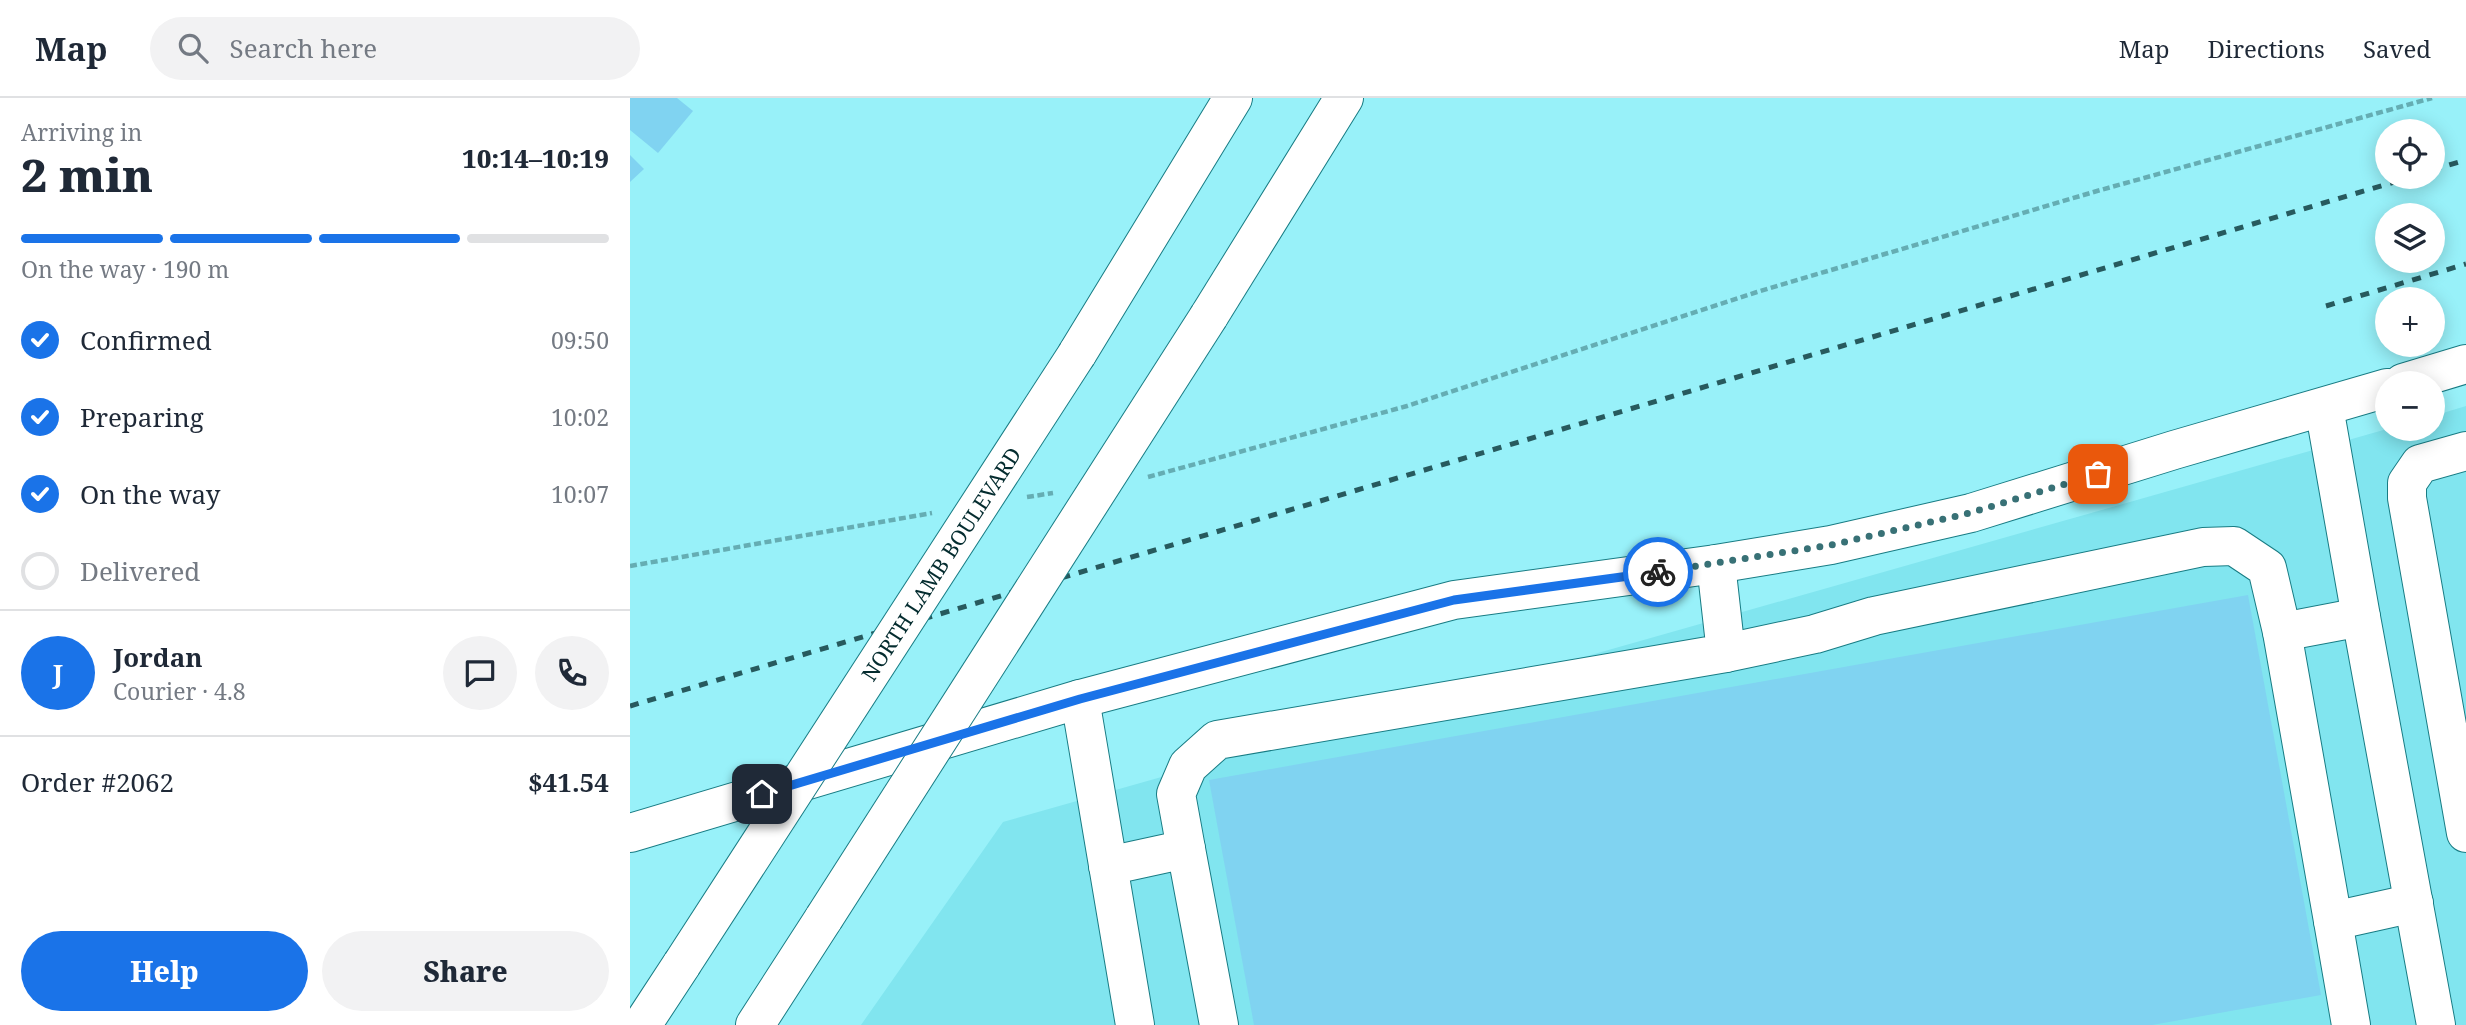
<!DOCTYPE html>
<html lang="en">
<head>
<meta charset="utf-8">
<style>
  :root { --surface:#fff; --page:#f2f2f3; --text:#1f2937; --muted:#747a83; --line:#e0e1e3; --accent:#1a73e8 }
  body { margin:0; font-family:"Noto Serif",serif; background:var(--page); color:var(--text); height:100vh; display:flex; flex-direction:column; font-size:26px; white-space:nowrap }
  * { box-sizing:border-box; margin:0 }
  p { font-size:23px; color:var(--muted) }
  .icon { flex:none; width:38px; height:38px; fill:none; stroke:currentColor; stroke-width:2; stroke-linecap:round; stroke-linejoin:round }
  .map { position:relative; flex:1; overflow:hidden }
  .drawer { display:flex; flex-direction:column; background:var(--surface); width:630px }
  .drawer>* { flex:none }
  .fabs { position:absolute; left:1745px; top:21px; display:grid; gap:14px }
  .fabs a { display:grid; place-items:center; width:70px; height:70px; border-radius:50%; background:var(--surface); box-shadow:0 4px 18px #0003; font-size:35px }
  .pin { position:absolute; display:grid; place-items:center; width:60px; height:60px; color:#fff; margin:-30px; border-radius:14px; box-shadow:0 4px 10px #0006 }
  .courier { position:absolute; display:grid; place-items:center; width:70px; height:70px; margin:-35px; border:5px solid #1a73e8; border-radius:50%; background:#fff; color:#222; box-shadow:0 2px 9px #0007 }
  .overview em { font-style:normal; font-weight:800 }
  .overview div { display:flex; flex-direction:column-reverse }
  .overview { display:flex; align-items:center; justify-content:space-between; height:119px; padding:0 21px }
  h1 { font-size:46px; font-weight:800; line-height:52px }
  .bar { display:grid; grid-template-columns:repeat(4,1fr); gap:10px 7px; align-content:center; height:84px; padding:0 21px }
  .bar i { height:9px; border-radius:5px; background:var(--line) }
  .bar .current { background:var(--accent) }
  .bar p { grid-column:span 4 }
  .line { display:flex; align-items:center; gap:18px; padding:0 21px; border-top:2px solid var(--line) }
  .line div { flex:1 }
  .round { display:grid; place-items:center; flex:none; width:74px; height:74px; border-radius:37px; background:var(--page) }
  ol { padding:0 21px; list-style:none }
  li { display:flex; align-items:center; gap:21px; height:77px }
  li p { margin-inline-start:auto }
  li .icon { padding:7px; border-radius:50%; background:var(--accent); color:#fff; stroke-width:4 }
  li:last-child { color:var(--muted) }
  li i { width:38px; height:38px; border:4px solid var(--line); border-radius:50% }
  .cta { display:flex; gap:14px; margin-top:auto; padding:14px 21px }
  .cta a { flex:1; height:80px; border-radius:42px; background:var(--accent); color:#fff; font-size:28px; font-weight:800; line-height:80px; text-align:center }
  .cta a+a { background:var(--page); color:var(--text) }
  header { display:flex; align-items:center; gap:42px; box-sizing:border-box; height:98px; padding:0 35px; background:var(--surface); border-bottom:2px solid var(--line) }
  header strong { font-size:33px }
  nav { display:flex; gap:38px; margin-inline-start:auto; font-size:24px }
  .search { width:490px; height:63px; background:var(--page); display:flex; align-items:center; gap:18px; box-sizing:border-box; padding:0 24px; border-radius:38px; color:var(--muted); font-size:26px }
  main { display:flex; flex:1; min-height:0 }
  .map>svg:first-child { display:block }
  .built { fill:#81e5ef }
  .building { fill:#80d3f1 }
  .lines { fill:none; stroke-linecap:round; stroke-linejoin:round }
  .minor-casing { stroke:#187c84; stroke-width:40 }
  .major-casing { stroke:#187c84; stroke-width:40 }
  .path { stroke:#65adb3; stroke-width:4.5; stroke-dasharray:7 3.5; stroke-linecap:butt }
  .minor { stroke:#fff; stroke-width:38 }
  .major { stroke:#fff; stroke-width:38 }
  .rail { stroke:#275a5e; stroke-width:5; stroke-dasharray:9 9; stroke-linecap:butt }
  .major-bridge-casing { stroke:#187c84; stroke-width:40; stroke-linecap:butt }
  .major-bridge { stroke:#fff; stroke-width:38 }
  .done { stroke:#387176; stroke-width:7; stroke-dasharray:0 12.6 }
  .route { stroke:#1a73e8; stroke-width:9 }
  .labels { text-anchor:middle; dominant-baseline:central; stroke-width:5; stroke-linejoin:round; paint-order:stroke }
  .street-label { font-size:21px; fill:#042c2f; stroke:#fff }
</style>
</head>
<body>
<header>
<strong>Map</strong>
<div class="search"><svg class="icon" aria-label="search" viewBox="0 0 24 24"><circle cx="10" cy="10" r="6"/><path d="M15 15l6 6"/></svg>Search here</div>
<nav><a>Map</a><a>Directions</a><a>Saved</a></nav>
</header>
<main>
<section class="drawer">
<div class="overview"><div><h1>2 min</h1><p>Arriving in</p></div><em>10:14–10:19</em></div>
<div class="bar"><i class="current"></i><i class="current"></i><i class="current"></i><i></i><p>On the way · 190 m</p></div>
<ol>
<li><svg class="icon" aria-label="check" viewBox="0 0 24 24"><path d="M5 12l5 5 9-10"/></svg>Confirmed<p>09:50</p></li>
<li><svg class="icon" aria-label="check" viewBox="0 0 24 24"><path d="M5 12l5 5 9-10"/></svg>Preparing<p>10:02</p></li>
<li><svg class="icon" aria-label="check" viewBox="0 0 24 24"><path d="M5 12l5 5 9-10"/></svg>On the way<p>10:07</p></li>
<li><i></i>Delivered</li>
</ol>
<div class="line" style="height:126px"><b class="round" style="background:var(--accent);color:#fff">J</b><div><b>Jordan</b><p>Courier · 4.8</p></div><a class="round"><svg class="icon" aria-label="chat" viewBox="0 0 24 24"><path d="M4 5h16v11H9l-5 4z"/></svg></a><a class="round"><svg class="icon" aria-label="phone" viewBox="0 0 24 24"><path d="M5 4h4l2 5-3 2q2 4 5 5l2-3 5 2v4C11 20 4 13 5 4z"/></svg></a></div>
<div class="line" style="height:91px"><div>Order #2062</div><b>$41.54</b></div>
<div class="cta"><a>Help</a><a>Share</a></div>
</section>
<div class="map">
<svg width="1836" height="927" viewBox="0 0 1836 927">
  <rect width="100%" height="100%" fill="#98f1f9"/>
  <!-- built -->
  <polygon class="built" points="1836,308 1836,927 231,927 373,724 1757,331 1802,331 1803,318"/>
  <!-- building -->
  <g class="building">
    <polygon points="0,0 47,0 63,13 28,55 0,32"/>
    <polygon points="0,57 14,71 0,84"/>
    <polygon points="1618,497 1691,897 1522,927 624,927 579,682"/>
  </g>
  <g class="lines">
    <!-- minor casing -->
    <g class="minor-casing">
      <g id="minor">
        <polyline points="1773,285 1836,266"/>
        <polyline points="1694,309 1731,519 1806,927"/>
        <polyline points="1836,353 1790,366 1777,385 1777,400 1836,735"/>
        <polyline points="1652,534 1731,519"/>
        <polyline points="1096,555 1185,536 1244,518 1573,449 1604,448 1637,470 1652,534 1703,823 1784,805"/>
        <polyline points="450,601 505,927"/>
        <polyline points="0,735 450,601 824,502 1086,466 1201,447 1341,415 1544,352 1757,290"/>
        <polyline points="556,751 589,927"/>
        <polyline points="478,768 556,751 546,696 558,668 587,642 1096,555 1086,466"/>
        <polyline points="1703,823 1721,927"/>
      </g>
    </g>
    <!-- major casing -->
    <g class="major-casing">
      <g id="major">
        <polyline points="579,218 714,0"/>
        <polyline points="447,256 603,0"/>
        <polyline points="12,927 52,866"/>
        <polyline points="125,927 194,820"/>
      </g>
    </g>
    <!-- path -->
    <g class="path">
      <polyline points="518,379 777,308 1127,194 1467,93 1802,0"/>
      <polyline points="397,399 423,395"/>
      <polyline points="0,468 302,415"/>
    </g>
    <!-- minor -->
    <use href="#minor" class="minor"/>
    <!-- major -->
    <use href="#major" class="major"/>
    <!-- rail -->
    <g class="rail">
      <polyline points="1802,72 1836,62"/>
      <polyline points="1696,208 1836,166"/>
      <polyline points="0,608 1781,79"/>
    </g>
    <!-- major-bridge casing -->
    <g class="major-bridge-casing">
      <g id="major-bridge">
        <polyline points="194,820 579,218"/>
        <polyline points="52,866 447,256"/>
      </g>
    </g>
    <!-- major-bridge -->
    <use href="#major-bridge" class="major-bridge"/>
  </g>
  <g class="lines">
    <!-- done -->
    <polyline class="done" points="1028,474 1201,447 1340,415 1468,376"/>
    <!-- route -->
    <polyline class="route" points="132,696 450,601 824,502 1028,474"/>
  </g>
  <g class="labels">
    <!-- street labels -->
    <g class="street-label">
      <text transform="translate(311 466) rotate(-57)">NORTH LAMB BOULEVARD</text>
    </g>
  </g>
</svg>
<div class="fabs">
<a><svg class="icon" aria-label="locate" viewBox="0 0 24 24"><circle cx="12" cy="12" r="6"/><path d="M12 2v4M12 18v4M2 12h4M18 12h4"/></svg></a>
<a><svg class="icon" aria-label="layers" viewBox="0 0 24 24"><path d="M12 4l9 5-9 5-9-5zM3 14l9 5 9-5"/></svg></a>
<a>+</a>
<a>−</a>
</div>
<div class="pin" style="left:1468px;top:376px;background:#ea580c"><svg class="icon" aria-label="bag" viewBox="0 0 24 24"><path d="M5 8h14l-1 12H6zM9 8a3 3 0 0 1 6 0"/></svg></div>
<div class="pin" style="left:132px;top:696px;background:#1f2937"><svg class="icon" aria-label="home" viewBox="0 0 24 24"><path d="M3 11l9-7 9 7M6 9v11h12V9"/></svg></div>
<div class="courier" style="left:1028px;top:474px"><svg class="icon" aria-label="bike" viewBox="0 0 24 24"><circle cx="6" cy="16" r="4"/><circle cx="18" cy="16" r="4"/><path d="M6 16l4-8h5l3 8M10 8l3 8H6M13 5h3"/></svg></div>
</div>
</main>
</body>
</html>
